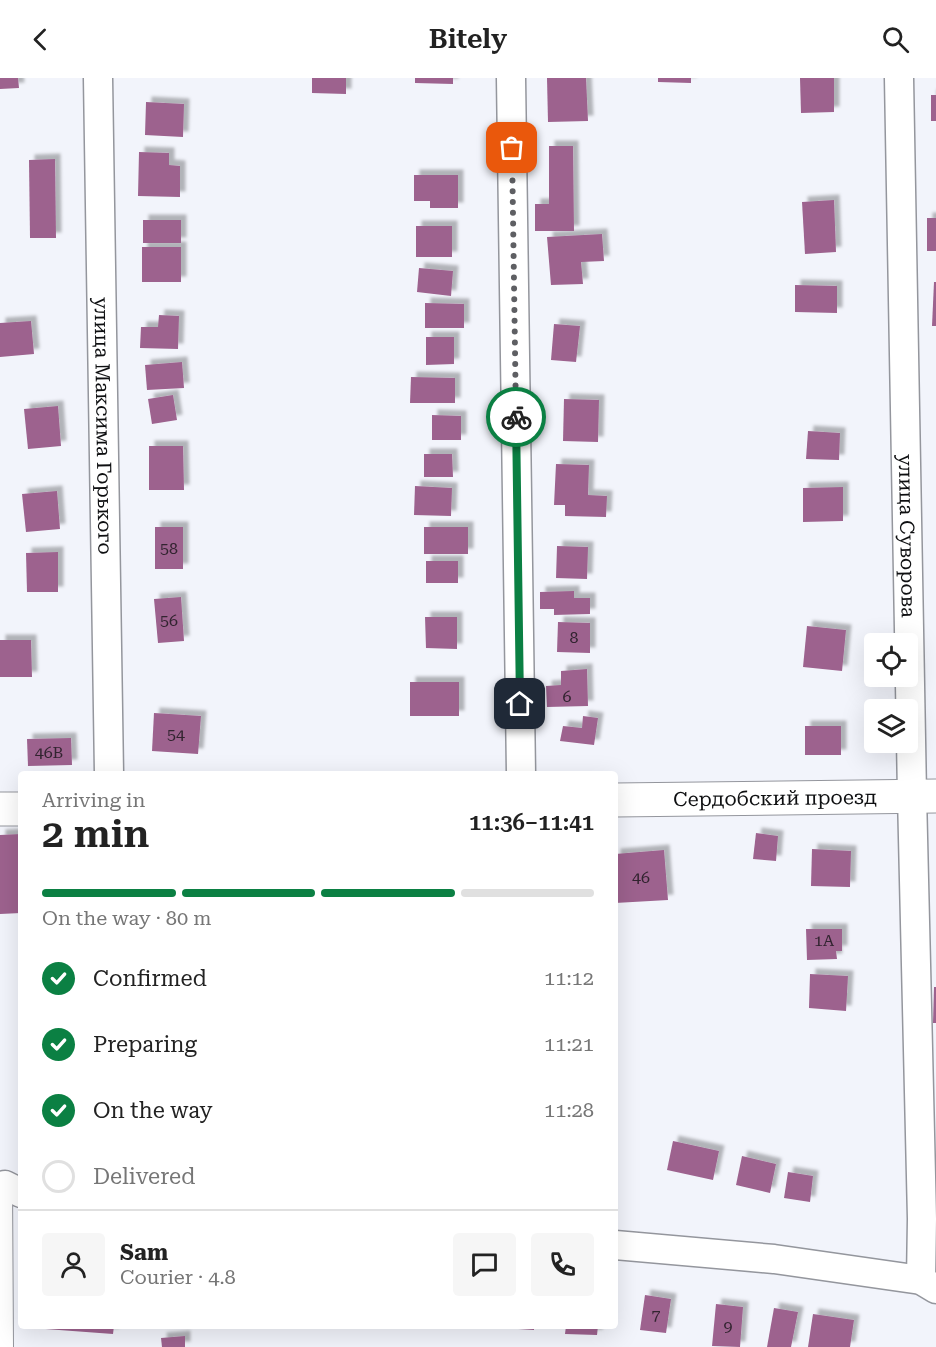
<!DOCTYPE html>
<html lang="en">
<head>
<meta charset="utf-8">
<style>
  :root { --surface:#fff; --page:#f6f6f6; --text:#222; --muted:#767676; --line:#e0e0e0; --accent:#0b8043 }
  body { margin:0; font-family:"Roboto Serif",serif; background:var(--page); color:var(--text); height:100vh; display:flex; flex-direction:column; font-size:22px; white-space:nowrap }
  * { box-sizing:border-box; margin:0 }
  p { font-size:20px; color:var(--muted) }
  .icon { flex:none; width:33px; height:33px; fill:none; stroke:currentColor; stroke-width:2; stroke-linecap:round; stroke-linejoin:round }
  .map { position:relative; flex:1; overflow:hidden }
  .drawer { position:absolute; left:18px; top:693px; width:600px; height:558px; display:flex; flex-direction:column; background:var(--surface); border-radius:6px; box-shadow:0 6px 24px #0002 }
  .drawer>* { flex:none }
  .tools { position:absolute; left:864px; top:555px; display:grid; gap:12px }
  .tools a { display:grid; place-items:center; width:54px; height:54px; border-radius:6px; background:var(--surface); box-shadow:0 6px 24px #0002; font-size:30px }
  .pin { position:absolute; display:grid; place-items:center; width:51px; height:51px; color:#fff; margin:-26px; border-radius:12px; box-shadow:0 3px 9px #0006 }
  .courier { position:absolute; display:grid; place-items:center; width:60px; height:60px; margin:-30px; border:4px solid #0b8043; border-radius:50%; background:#fff; color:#222; box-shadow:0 2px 8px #0007 }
  .overview em { font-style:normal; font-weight:600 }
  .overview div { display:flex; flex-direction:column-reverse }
  .overview { display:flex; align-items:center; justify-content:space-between; height:102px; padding:0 24px }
  h1 { font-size:39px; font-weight:600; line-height:45px }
  .bar { display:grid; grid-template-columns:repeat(4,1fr); gap:9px 6px; align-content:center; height:72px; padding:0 24px }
  .bar i { height:8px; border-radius:4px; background:var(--line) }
  .bar .selected { background:var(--accent) }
  .bar p { grid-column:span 4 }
  .line { display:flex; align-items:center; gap:15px; padding:0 24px; border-top:2px solid var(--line) }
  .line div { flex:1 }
  .round { display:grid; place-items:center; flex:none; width:63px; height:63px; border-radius:6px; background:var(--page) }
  ol { padding:0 24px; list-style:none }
  li { display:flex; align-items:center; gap:18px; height:66px }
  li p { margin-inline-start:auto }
  li .icon { padding:6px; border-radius:50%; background:var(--accent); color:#fff; stroke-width:4 }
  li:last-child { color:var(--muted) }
  li i { width:33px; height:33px; border:3px solid var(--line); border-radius:50% }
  header { display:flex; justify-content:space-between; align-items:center; height:78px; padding:0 24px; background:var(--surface); font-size:27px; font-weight:600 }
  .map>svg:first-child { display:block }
  .building { fill:#9d628e; filter:url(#shadow) }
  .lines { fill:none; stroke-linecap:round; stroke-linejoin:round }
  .service-casing { stroke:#94969d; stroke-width:16 }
  .minor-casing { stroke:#94969d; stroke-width:31 }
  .primary-casing { stroke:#94969d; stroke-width:35 }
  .service { stroke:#fff; stroke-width:14 }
  .minor { stroke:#fff; stroke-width:28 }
  .primary { stroke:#fff; stroke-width:33 }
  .done { stroke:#5e5f63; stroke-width:6; stroke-dasharray:0 10.8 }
  .route { stroke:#0b8043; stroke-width:8 }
  .labels { text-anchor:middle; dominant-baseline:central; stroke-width:4.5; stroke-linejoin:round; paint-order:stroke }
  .number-label { font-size:16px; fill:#322430 }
  .street-label { font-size:20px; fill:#0e0f11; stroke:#fff }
</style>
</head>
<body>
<header><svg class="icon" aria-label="back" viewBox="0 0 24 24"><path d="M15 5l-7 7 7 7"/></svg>Bitely<svg class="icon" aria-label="search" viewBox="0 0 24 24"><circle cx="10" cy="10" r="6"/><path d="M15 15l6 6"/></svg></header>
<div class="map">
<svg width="936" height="1269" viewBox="0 0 936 1269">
  <defs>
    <filter id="shadow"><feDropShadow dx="5.5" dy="-5.5" stdDeviation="1.5" flood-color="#0004"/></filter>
  </defs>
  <rect width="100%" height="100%" fill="#f2f4fb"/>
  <!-- building -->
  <g class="building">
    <polygon points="0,0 18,0 19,10 0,11"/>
    <polygon points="312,0 346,0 346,16 312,15"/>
    <polygon points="415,0 453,0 453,6 415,5"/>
    <polygon points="547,0 586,0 588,43 548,44"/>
    <polygon points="658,0 691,0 691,5 658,4"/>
    <polygon points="800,0 834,0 834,34 801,35"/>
    <rect x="931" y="17" width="5" height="26"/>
    <polygon points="146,24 184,26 183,59 145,57"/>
    <polygon points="549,68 573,68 574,153 535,153 535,126 549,126"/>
    <polygon points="139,74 169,75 169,87 180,88 180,119 138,118"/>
    <polygon points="55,81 56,160 30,160 29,82"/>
    <polygon points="414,97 458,97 458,130 430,130 430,123 414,123"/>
    <polygon points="834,122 836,174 805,176 802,124"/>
    <rect x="927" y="140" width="9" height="33"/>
    <rect x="143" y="142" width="38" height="23"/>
    <rect x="416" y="148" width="36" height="31"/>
    <polygon points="602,156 604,183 581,184 583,206 551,207 547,159"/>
    <rect x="142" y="169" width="39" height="35"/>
    <polygon points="419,190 453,193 451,218 417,214"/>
    <polygon points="934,204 936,204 936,248 932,248"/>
    <polygon points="795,207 837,208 837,235 795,234"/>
    <polygon points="425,225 464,226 464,250 425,250"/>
    <polygon points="159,237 179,238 178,271 140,270 141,249 158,249"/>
    <polygon points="31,243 34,276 0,279 0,245"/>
    <polygon points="554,246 580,248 576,284 551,282"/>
    <polygon points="426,259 454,259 454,286 426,287"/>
    <polygon points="182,284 184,310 147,312 145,287"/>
    <polygon points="411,299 455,300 455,325 410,325"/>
    <polygon points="173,317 177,342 152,346 148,321"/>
    <polygon points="564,321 599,322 598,364 563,363"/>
    <polygon points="58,328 61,368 28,371 24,331"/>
    <polygon points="432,337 461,338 461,362 432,362"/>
    <polygon points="808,353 840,355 839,382 806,381"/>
    <polygon points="149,368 183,368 184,412 149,412"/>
    <polygon points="424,376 452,376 453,399 424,399"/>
    <polygon points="556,386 589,387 588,417 607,418 606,439 565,438 565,427 554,427"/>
    <polygon points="415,408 452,410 451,438 414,437"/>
    <polygon points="843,409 843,443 803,444 803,410"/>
    <polygon points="57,413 60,451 26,454 22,416"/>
    <rect x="155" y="449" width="28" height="42"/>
    <rect x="424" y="449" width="44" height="27"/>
    <polygon points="557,468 588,469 587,501 556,500"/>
    <polygon points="58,474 58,514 27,514 26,475"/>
    <rect x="426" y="483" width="32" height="22"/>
    <polygon points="574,513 574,520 590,520 590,536 554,537 554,531 540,531 540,514"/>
    <polygon points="181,519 184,563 158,565 154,521"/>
    <polygon points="425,539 457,539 457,571 426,570"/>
    <polygon points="558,544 590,545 590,575 557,574"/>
    <polygon points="807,548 846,552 842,593 803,589"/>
    <polygon points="0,562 31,562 32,599 0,599"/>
    <polygon points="587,591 588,628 547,629 546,608 561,607 561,593"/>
    <rect x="410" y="604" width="49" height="34"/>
    <polygon points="154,635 201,638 198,676 152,673"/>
    <polygon points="583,638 598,640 594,667 560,663 563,648 582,650"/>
    <rect x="805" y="648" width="36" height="29"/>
    <polygon points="71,660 72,687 28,688 27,661"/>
    <polygon points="756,755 778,758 776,783 753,781"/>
    <polygon points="21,756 21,835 0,836 0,757"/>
    <polygon points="812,771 851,773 850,809 811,808"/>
    <polygon points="664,772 668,822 615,825 615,776"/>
    <polygon points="806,851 842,851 842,873 836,873 837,881 807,882"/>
    <polygon points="810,896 848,898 846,933 809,930"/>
    <polygon points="934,909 936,909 936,945 933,945"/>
    <polygon points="673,1063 719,1073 713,1102 667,1092"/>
    <polygon points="742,1078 776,1086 770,1115 736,1107"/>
    <polygon points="788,1094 813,1098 810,1124 784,1120"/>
    <polygon points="645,1217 671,1221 666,1255 640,1252"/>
    <polygon points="716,1226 743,1229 740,1269 712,1268"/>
    <polygon points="774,1230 798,1234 791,1269 767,1269"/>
    <polygon points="813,1236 854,1242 850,1269 808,1269"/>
    <polygon points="32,1248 114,1248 113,1256 32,1250"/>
    <polygon points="503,1248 534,1248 534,1252 503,1250"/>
    <polygon points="566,1248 598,1248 597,1257 565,1256"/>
    <polygon points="185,1258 185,1269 162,1269 161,1260"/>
  </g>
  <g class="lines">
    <!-- service casing -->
    <g class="service-casing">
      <polyline id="service" points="5,1107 6,1269"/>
    </g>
    <!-- minor casing -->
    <g class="minor-casing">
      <g id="minor">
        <path id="s1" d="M98,0L109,696"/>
        <polyline points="511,0 521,696"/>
        <path id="s2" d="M899,0L912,717L922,1141L921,1202"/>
        <polyline points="0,1108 5,1107 21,1115"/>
        <polyline points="615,1167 774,1181 921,1202 936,1211"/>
      </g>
    </g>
    <!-- primary casing -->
    <g class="primary-casing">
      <g id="primary">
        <path id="s3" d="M615,722L936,718"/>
        <polyline points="0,731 21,731"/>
      </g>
    </g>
    <!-- service -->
    <use href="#service" class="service"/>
    <!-- minor -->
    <use href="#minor" class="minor"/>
    <!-- primary -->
    <use href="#primary" class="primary"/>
  </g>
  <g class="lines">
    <!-- done -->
    <polyline class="done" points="512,70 516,339"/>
    <!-- route -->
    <polyline class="route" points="516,339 520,626"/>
  </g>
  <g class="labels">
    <!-- number labels -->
    <g class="number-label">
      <text x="169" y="470">58</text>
      <text x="169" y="542">56</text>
      <text x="574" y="559">8</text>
      <text x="567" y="618">6</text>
      <text x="176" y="656">54</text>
      <text x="49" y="674">46В</text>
      <text x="641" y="799">46</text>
      <text x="824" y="862">1А</text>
      <text x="656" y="1236">7</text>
      <text x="728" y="1248">9</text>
    </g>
    <!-- street labels -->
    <g class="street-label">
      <text stroke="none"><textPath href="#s1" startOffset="348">улица Максима Горького</textPath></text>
      <text stroke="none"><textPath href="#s2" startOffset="458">улица Суворова</textPath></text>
      <text stroke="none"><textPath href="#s3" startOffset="160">Сердобский проезд</textPath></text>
    </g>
  </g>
</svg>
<div class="tools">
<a><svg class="icon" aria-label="locate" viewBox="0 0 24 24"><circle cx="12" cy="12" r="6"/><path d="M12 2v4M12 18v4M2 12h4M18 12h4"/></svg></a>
<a><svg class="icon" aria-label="layers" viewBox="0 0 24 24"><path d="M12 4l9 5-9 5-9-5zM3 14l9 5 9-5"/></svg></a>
</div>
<div class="pin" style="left:512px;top:70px;background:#ea580c"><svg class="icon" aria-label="bag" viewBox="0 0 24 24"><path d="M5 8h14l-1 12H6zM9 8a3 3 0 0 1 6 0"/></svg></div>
<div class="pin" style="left:520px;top:626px;background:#1f2937"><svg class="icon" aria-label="home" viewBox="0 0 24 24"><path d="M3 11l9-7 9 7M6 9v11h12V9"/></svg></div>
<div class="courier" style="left:516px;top:339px"><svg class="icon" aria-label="bike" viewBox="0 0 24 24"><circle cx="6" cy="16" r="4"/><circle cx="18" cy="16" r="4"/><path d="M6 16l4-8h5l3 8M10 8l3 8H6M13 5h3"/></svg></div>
<section class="drawer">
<div class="overview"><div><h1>2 min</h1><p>Arriving in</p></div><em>11:36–11:41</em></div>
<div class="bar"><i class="selected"></i><i class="selected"></i><i class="selected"></i><i></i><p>On the way · 80 m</p></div>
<ol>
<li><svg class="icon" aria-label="check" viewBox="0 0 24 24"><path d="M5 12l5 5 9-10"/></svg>Confirmed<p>11:12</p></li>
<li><svg class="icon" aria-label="check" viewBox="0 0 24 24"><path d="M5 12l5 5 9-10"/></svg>Preparing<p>11:21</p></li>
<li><svg class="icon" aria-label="check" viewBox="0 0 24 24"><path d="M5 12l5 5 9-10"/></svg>On the way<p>11:28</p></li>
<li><i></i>Delivered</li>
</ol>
<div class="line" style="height:108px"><a class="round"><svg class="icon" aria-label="person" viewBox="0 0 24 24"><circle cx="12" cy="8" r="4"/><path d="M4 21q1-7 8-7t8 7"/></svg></a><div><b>Sam</b><p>Courier · 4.8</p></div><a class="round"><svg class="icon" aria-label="chat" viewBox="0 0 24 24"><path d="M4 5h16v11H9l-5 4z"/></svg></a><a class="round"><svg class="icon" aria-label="phone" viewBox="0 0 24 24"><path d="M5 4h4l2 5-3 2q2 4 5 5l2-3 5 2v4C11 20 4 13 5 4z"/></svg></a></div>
</section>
</div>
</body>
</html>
